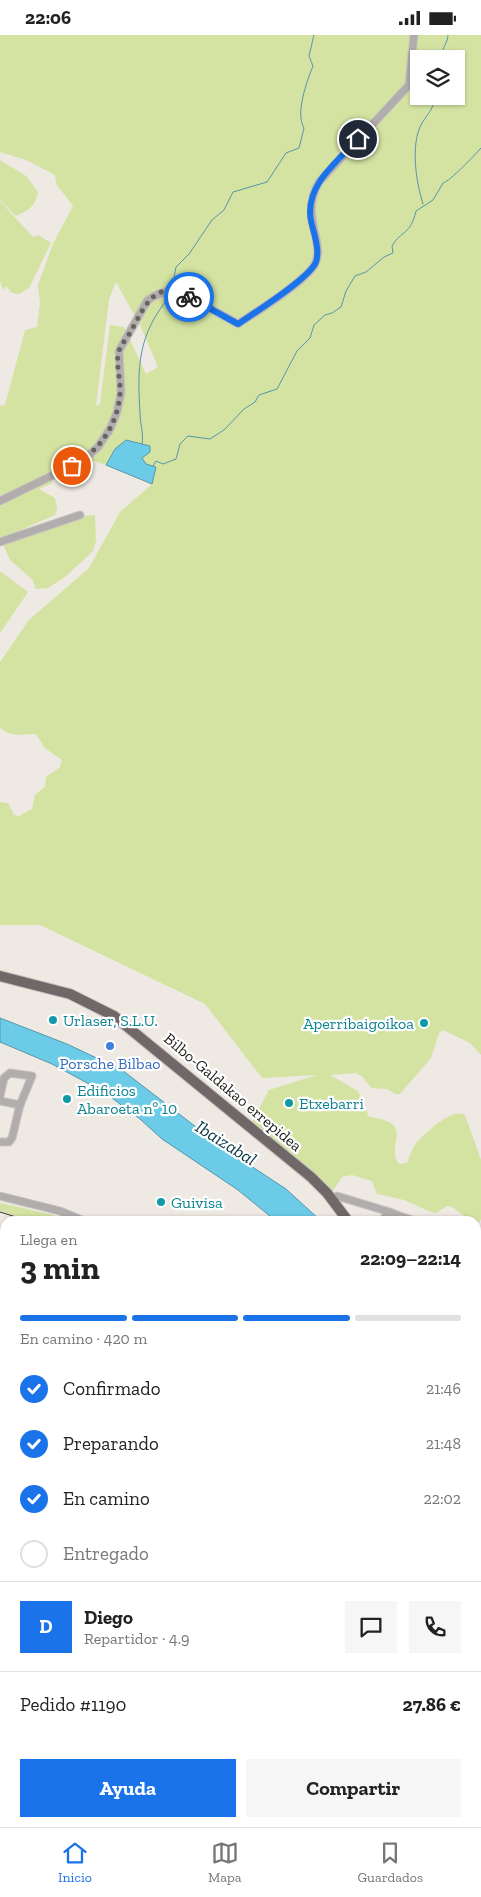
<!DOCTYPE html>
<html lang="es">
<head>
<meta charset="utf-8">
<style>
  :root { --surface:#fff; --page:#f6f6f6; --text:#222; --muted:#767676; --line:#e0e0e0; --accent:#1a73e8 }
  body { margin:0; font-family:"Zilla Slab",serif; background:var(--page); color:var(--text); height:100vh; display:flex; flex-direction:column; font-size:19px; white-space:nowrap }
  * { box-sizing:border-box; margin:0 }
  p { font-size:16px; color:var(--muted) }
  .icon { flex:none; width:28px; height:28px; fill:none; stroke:currentColor; stroke-width:2; stroke-linecap:round; stroke-linejoin:round }
  .map { position:relative; flex:1; overflow:hidden }
  .details { position:absolute; left:0px; top:1181px; width:481px; height:611px; display:flex; flex-direction:column; background:var(--surface); border-radius:15px 15px 0 0; box-shadow:0 1px 4px #0004 }
  .details>* { flex:none }
  .fabs { position:absolute; left:410px; top:15px; display:grid; gap:10px }
  .fabs a { display:grid; place-items:center; width:55px; height:55px; border-radius:0px; background:var(--surface); box-shadow:0 1px 4px #0004; font-size:25px }
  .pin { position:absolute; display:grid; place-items:center; width:42px; height:42px; color:#fff; margin:-21px; border:2px solid #fff; border-radius:50%; box-shadow:0 1px 5px #0007 }
  .courier { position:absolute; display:grid; place-items:center; width:50px; height:50px; margin:-25px; border:4px solid #1a73e8; border-radius:50%; background:#fff; color:#222; box-shadow:0 1px 6px #0007 }
  .overview em { font-style:normal; font-weight:800 }
  .overview div { display:flex; flex-direction:column-reverse }
  .overview { display:flex; align-items:center; justify-content:space-between; height:85px; padding:0 20px }
  h1 { font-size:32px; font-weight:800; line-height:38px }
  .bar { display:grid; grid-template-columns:repeat(4,1fr); gap:8px 5px; align-content:center; height:60px; padding:0 20px }
  .bar i { height:6px; border-radius:4px; background:var(--line) }
  .bar .active { background:var(--accent) }
  .bar p { grid-column:span 4 }
  .line { display:flex; align-items:center; gap:12px; padding:0 20px; border-top:1px solid var(--line) }
  .line div { flex:1 }
  .round { display:grid; place-items:center; flex:none; width:52px; height:52px; border-radius:0px; background:var(--page) }
  ol { padding:0 20px; list-style:none }
  li { display:flex; align-items:center; gap:15px; height:55px }
  li p { margin-inline-start:auto }
  li .icon { padding:5px; border-radius:50%; background:var(--accent); color:#fff; stroke-width:4 }
  li:last-child { color:var(--muted) }
  li i { width:28px; height:28px; border:2px solid var(--line); border-radius:50% }
  .button { display:flex; gap:10px; margin-top:auto; padding:10px 20px }
  .button a { flex:1; height:58px; border-radius:0px; background:var(--accent); color:#fff; font-size:20px; font-weight:800; line-height:58px; text-align:center }
  .button a+a { background:var(--page); color:var(--text) }
  .status { display:flex; justify-content:space-between; align-items:center; height:35px; padding:0 25px; background:var(--surface); direction:ltr }
  .status svg { height:14px; fill:currentColor }
  .tab-bar { display:flex; justify-content:space-around; align-items:center; height:70px; border-top:1px solid var(--line); background:var(--surface); font-size:14px; color:var(--muted) }
  .tab-bar a { display:grid; justify-items:center; gap:2px }
  .tab-bar .active { color:var(--accent) }
  .map>svg:first-child { display:block }
  .green { fill:#d4e3a2; fill-rule:evenodd }
  .water { fill:#6ccce8; stroke:#5497aa }
  .lines { fill:none; stroke-linecap:round; stroke-linejoin:round }
  .stream { stroke:#5497aa; stroke-width:1 }
  .minor-casing { stroke:#c8c4bf; stroke-width:9 }
  .highway-casing { stroke:#c8c4bf; stroke-width:12 }
  .minor { stroke:#b1adad; stroke-width:7 }
  .highway { stroke:#706868; stroke-width:10 }
  .rail { stroke:#373533; stroke-width:1 }
  .done { stroke:#666460; stroke-width:5; stroke-dasharray:0 9 }
  .route { stroke:#1a73e8; stroke-width:6 }
  .culture-dot { fill:#0f9aa8; stroke:#fff; stroke-width:2 }
  .shop-dot { fill:#3f7fe0; stroke:#fff; stroke-width:2 }
  .labels { text-anchor:middle; dominant-baseline:central; stroke-width:4.5; stroke-linejoin:round; paint-order:stroke }
  .culture-label { font-size:16px; fill:#0d838f; stroke:#fff; text-anchor:start }
  .shop-label { font-size:16px; fill:#366cbe; stroke:#fff }
  .street-label { font-size:16px; fill:#1d1c1a; stroke:#fff }
  .water-label { font-size:18px; font-style:italic; fill:#083743; stroke:#fff }
</style>
</head>
<body>
<div class="status"><b>22:06</b><svg viewBox="0 0 49 12"><path d="M0 12V9h3v3zM5 12V6h3v6zM10 12V3h3v9zM15 12V0h3v12zM26 1h20v11H26zM47 4h2v5h-2z"/></svg></div>
<div class="map">
<svg width="481" height="1792" viewBox="0 0 481 1792">
  <rect width="100%" height="100%" fill="#eee9e3"/>
  <!-- green -->
  <g class="green">
    <path d="M0,0H481V1020L470,1008L443,995L439,998L431,1023L400,1059H395L387,1054L371,1053L363,1042L356,1038L330,1040L358,1056L369,1082C418,1088 384,1109 399,1129L407,1128C410,1121 413,1111 418,1106C427,1097 452,1072 465,1080L481,1125V1184L477,1191L476,1186H471L452,1172L447,1171L436,1178L431,1177L404,1165L377,1159L372,1146L352,1140L342,1142L331,1159L251,1089L269,1055L317,1040L262,1043L205,969L40,890H0V767L8,768L14,780L19,781L32,774L35,760L45,752L46,742L60,732L62,725L45,713L36,699C24,699 9,703 0,692V627L29,585L89,533L120,477L152,449C144,420 143,423 115,414L106,430L90,425L52,444L53,448L39,454L55,463L57,474L55,480L0,504V371L5,370L25,295L37,292L40,269L38,250L53,209L73,171L56,149L55,140L26,125L0,117ZM419,24H456V61H419ZM116,247L141,292L158,332L146,339L124,292L110,290L100,369L96,371L109,264Z"/>
    <path d="M0,125L26,141L38,157C35,172 29,175 16,181L0,165Z"/>
    <polygon points="0,166 33,202 38,200 51,208 29,253 19,259 12,258 6,251 3,255 0,246"/>
    <polygon points="95,480 96,506 93,516 65,542 48,553 36,554 32,544 10,525 3,509 81,481"/>
    <polygon points="0,536 28,557 0,598"/>
    <polygon points="0,1168 54,1180 51,1186 31,1186 0,1176"/>
    <polygon points="0,1196 5,1198 5,1221 0,1219"/>
    <polygon points="0,1248 5,1248 5,1358 0,1361"/>
    <polygon points="476,1270 481,1272 481,1314 477,1314"/>
    <polygon points="5,1747 5,1788 29,1788 23,1792 0,1792 0,1750"/>
    <polygon points="63,1788 130,1788 132,1792 60,1792"/>
    <polygon points="141,1788 214,1788 212,1792 142,1792"/>
    <polygon points="419,1788 459,1788 463,1792 425,1792 418,1790"/>
  </g>
  <!-- water -->
  <g class="water">
    <polygon points="126,405 150,411 150,417 142,423 146,429 156,432 152,449 106,430 115,414"/>
    <polygon points="0,983 67,1009 122,1035 222,1112 286,1154 321,1186 276,1186 238,1155 162,1104 140,1084 104,1057 52,1029 0,1007"/>
    <polygon points="476,1472 481,1474 481,1497 476,1494"/>
  </g>
  <g class="lines">
    <!-- stream -->
    <g class="stream">
      <path d="M442,24C440,14 448,9 448,0"/>
      <path d="M423,169C416,147 410,109 422,88C427,80 435,72 435,61"/>
      <path d="M173,248L176,232L189,219L212,185L224,175L233,157L267,147L286,118L299,113L304,93C295,78 307,46 313,31L309,21L314,0"/>
      <path d="M142,409C144,399 140,389 140,378C137,331 138,299 170,261"/>
      <path d="M153,431L156,426L163,429L176,424L180,409L188,401L210,404L224,395L244,374L255,367L259,360L277,354L297,316L310,303L314,290L325,280L332,278L341,272L346,256L355,241L366,237L384,222L393,218L392,211C402,194 410,201 416,176L433,165L443,148C449,147 476,119 481,113"/>
    </g>
    <!-- minor casing -->
    <g class="minor-casing">
      <g id="minor">
        <path d="M0,466L82,426L98,412L110,394L117,377L121,358L119,316L147,266C158,257 169,254 183,258L238,289C256,277 305,247 315,229C326,207 299,181 319,147L409,50L414,0"/>
        <polyline points="0,507 80,480"/>
        <polyline points="0,1061 4,1043 10,1038 32,1041 20,1070 0,1066"/>
        <polyline points="0,1107 9,1107 12,1103 20,1070"/>
        <polyline points="0,1161 60,1176 84,1186"/>
        <polyline points="337,1161 393,1178"/>
        <polyline points="397,1180 415,1186"/>
        <polyline points="382,1186 388,1178 397,1180 395,1186"/>
        <polyline points="0,1240 5,1240"/>
        <polyline points="476,1254 478,1258 476,1263"/>
        <polyline points="476,1319 481,1316"/>
        <polyline points="0,1320 5,1324"/>
        <polyline points="476,1326 481,1334"/>
        <polyline points="0,1362 5,1360"/>
        <polyline points="476,1393 481,1394"/>
        <polyline points="0,1442 5,1437"/>
        <polyline points="0,1457 5,1461"/>
        <polyline points="0,1517 5,1512"/>
        <polyline points="0,1593 5,1587"/>
        <polyline points="0,1667 5,1661"/>
        <polyline points="0,1676 5,1677"/>
        <polyline points="476,1711 481,1716"/>
        <polyline points="0,1734 5,1731"/>
        <polyline points="137,1788 137,1792"/>
        <polyline points="327,1788 340,1792"/>
        <polyline points="82,1792 85,1788"/>
        <polyline points="216,1792 219,1788"/>
      </g>
    </g>
    <!-- highway casing -->
    <g class="highway-casing">
      <g id="highway">
        <polyline points="0,941 70,959 114,981 311,1142 327,1158 348,1186"/>
        <polyline points="476,1369 481,1376"/>
        <polyline points="476,1380 481,1386"/>
      </g>
    </g>
    <!-- minor -->
    <use href="#minor" class="minor"/>
    <!-- highway -->
    <use href="#highway" class="highway"/>
    <!-- rail -->
    <g class="rail">
      <polyline points="0,1177 29,1186"/>
      <polyline points="0,1195 5,1196"/>
      <polyline points="462,1788 466,1792"/>
    </g>
  </g>
  <g class="lines">
    <!-- done -->
    <path class="done" d="M72,431C100,416 118,389 120,358C121,345 115,328 119,316C121,309 128,302 131,296C145,271 155,243 189,262"/>
    <!-- route -->
    <path class="route" d="M189,262L238,289C254,278 310,243 316,227C320,215 314,199 311,186C304,151 337,127 358,104"/>
  </g>
  <!-- markers -->
  <g class="culture-dot">
    <circle cx="53" cy="985" r="5"/>
    <circle cx="424" cy="988" r="5"/>
    <circle cx="67" cy="1064" r="5"/>
    <circle cx="289" cy="1068" r="5"/>
    <circle cx="161" cy="1167" r="5"/>
  </g>
  <circle class="shop-dot" cx="110" cy="1011" r="5"/>
  <g class="labels">
    <!-- culture labels -->
    <g class="culture-label">
      <text x="63" y="985">Urlaser, S.L.U.</text>
      <text x="414" y="988" text-anchor="end">Aperribaigoikoa</text>
      <text x="77" y="1055">Edificios<tspan x="77" dy="18">Abaroeta nº 10</tspan></text>
      <text x="299" y="1068">Etxebarri</text>
      <text x="171" y="1167">Guivisa</text>
    </g>
    <!-- shop labels -->
    <g class="shop-label">
      <text x="110" y="1028">Porsche Bilbao</text>
    </g>
    <!-- street labels -->
    <g class="street-label">
      <text transform="translate(233 1057) rotate(40)">Bilbo-Galdakao errepidea</text>
    </g>
    <!-- water labels -->
    <g class="water-label">
      <text transform="translate(226 1108) rotate(32)">Ibaizabal</text>
    </g>
  </g>
</svg>
<div class="fabs">
<a><svg class="icon" aria-label="layers" viewBox="0 0 24 24"><path d="M12 4l9 5-9 5-9-5zM3 14l9 5 9-5"/></svg></a>
</div>
<div class="pin" style="left:72px;top:431px;background:#ea580c"><svg class="icon" aria-label="bag" viewBox="0 0 24 24"><path d="M5 8h14l-1 12H6zM9 8a3 3 0 0 1 6 0"/></svg></div>
<div class="pin" style="left:358px;top:104px;background:#1f2937"><svg class="icon" aria-label="home" viewBox="0 0 24 24"><path d="M3 11l9-7 9 7M6 9v11h12V9"/></svg></div>
<div class="courier" style="left:189px;top:262px"><svg class="icon" aria-label="bike" viewBox="0 0 24 24"><circle cx="6" cy="16" r="4"/><circle cx="18" cy="16" r="4"/><path d="M6 16l4-8h5l3 8M10 8l3 8H6M13 5h3"/></svg></div>
<section class="details">
<div class="overview"><div><h1>3 min</h1><p>Llega en</p></div><em>22:09–22:14</em></div>
<div class="bar"><i class="active"></i><i class="active"></i><i class="active"></i><i></i><p>En camino · 420 m</p></div>
<ol>
<li><svg class="icon" aria-label="check" viewBox="0 0 24 24"><path d="M5 12l5 5 9-10"/></svg>Confirmado<p>21:46</p></li>
<li><svg class="icon" aria-label="check" viewBox="0 0 24 24"><path d="M5 12l5 5 9-10"/></svg>Preparando<p>21:48</p></li>
<li><svg class="icon" aria-label="check" viewBox="0 0 24 24"><path d="M5 12l5 5 9-10"/></svg>En camino<p>22:02</p></li>
<li><i></i>Entregado</li>
</ol>
<div class="line" style="height:90px"><b class="round" style="background:var(--accent);color:#fff">D</b><div><b>Diego</b><p>Repartidor · 4.9</p></div><a class="round"><svg class="icon" aria-label="chat" viewBox="0 0 24 24"><path d="M4 5h16v11H9l-5 4z"/></svg></a><a class="round"><svg class="icon" aria-label="phone" viewBox="0 0 24 24"><path d="M5 4h4l2 5-3 2q2 4 5 5l2-3 5 2v4C11 20 4 13 5 4z"/></svg></a></div>
<div class="line" style="height:65px"><div>Pedido #1190</div><b>27.86 €</b></div>
<div class="button"><a>Ayuda</a><a>Compartir</a></div>
</section>
</div>
<nav class="tab-bar">
<a class="active"><svg class="icon" aria-label="home" viewBox="0 0 24 24"><path d="M3 11l9-7 9 7M6 9v11h12V9"/></svg>Inicio</a>
<a><svg class="icon" aria-label="map" viewBox="0 0 24 24"><path d="M3 6l6-2 6 2 6-2v14l-6 2-6-2-6 2zM9 4v14M15 6v14"/></svg>Mapa</a>
<a><svg class="icon" aria-label="saved" viewBox="0 0 24 24"><path d="M7 4h10v16l-5-4-5 4z"/></svg>Guardados</a>
</nav>
</body>
</html>
